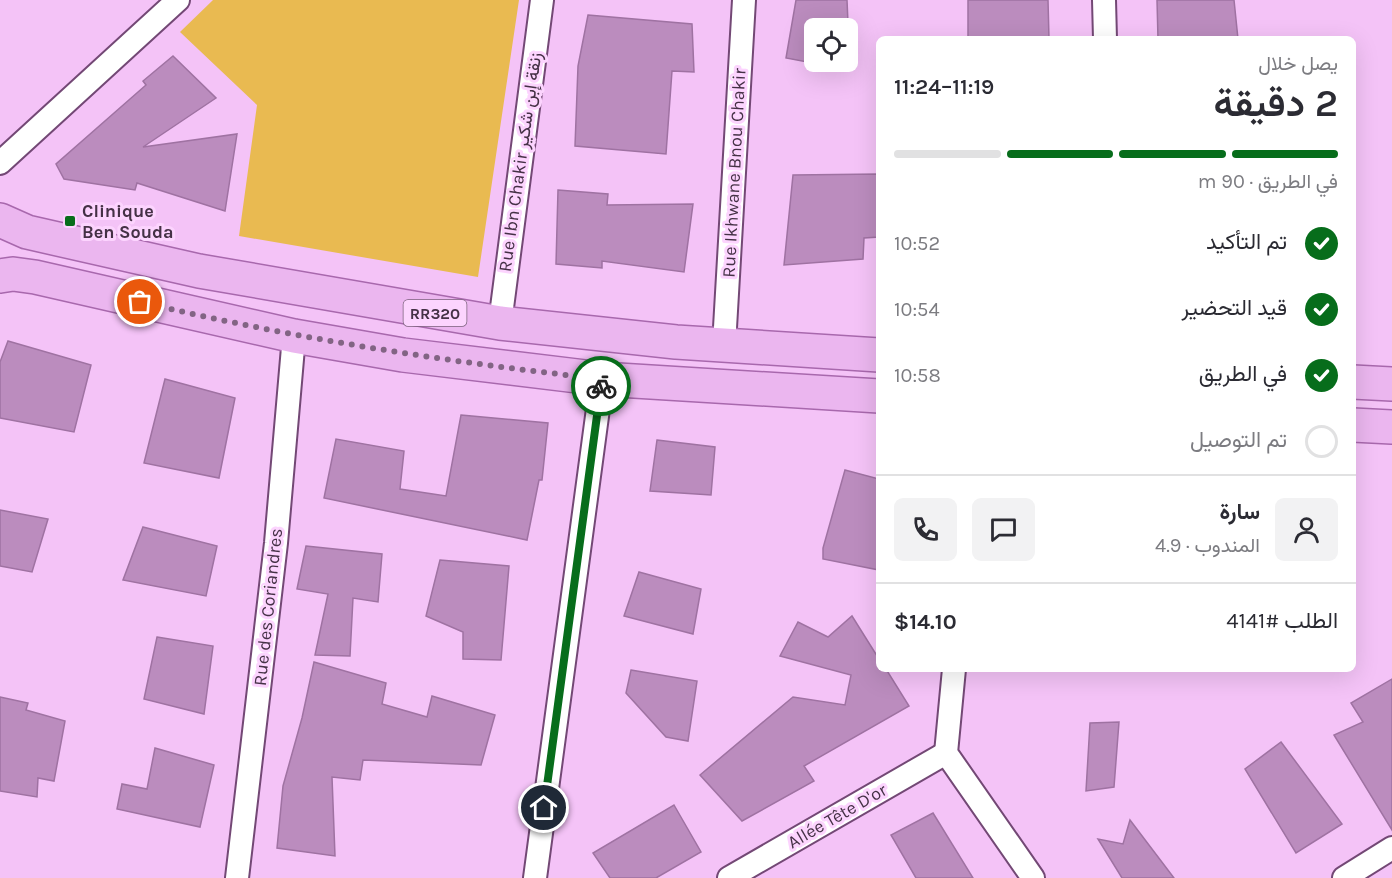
<!DOCTYPE html>
<html lang="ar">
<head>
<meta charset="utf-8">
<style>
  :root { --surface:#fff; --page:#f2f2f3; --text:#2b2b33; --muted:#7c7c81; --line:#e1e1e2; --accent:#076d1b }
  body { margin:0; font-family:Karla,Vazirmatn,sans-serif; background:var(--page); color:var(--text); direction:rtl; height:100vh; display:flex; flex-direction:column; font-size:22px; white-space:nowrap }
  * { box-sizing:border-box; margin:0 }
  p { font-size:20px; color:var(--muted) }
  .icon { flex:none; width:33px; height:33px; fill:none; stroke:currentColor; stroke-width:2; stroke-linecap:round; stroke-linejoin:round }
  .map { position:relative; flex:1; overflow:hidden; direction:ltr }
  .side { position:absolute; left:876px; top:36px; width:480px; height:636px; display:flex; flex-direction:column; background:var(--surface); border-radius:9px; box-shadow:0 6px 24px #0002; direction:rtl }
  .side>* { flex:none }
  .tools { position:absolute; left:804px; top:18px; display:grid; gap:12px }
  .tools a { display:grid; place-items:center; width:54px; height:54px; border-radius:9px; background:var(--surface); box-shadow:0 6px 24px #0002; font-size:30px }
  .pin { position:absolute; display:grid; place-items:center; width:51px; height:51px; color:#fff; margin:-26px; border:3px solid #fff; border-radius:50%; box-shadow:0 2px 6px #0007 }
  .courier { position:absolute; display:grid; place-items:center; width:60px; height:60px; margin:-30px; border:4px solid #076d1b; border-radius:50%; background:#fff; color:#222; box-shadow:0 2px 8px #0007 }
  .headline em { font-style:normal; font-weight:600 }
  .headline div { display:flex; flex-direction:column-reverse }
  .headline { display:flex; align-items:center; justify-content:space-between; height:102px; padding:0 18px }
  h1 { font-size:39px; font-weight:600; line-height:45px }
  .bar { display:grid; grid-template-columns:repeat(4,1fr); gap:9px 6px; align-content:center; height:72px; padding:0 18px }
  .bar i { height:8px; border-radius:4px; background:var(--line) }
  .bar .on { background:var(--accent) }
  .bar p { grid-column:span 4 }
  .line { display:flex; align-items:center; gap:15px; padding:0 18px; border-top:2px solid var(--line) }
  .line div { flex:1 }
  .round { display:grid; place-items:center; flex:none; width:63px; height:63px; border-radius:9px; background:var(--page) }
  ol { padding:0 18px; list-style:none }
  li { display:flex; align-items:center; gap:18px; height:66px }
  li p { margin-inline-start:auto }
  li .icon { padding:6px; border-radius:50%; background:var(--accent); color:#fff; stroke-width:4 }
  li:last-child { color:var(--muted) }
  li i { width:33px; height:33px; border:3px solid var(--line); border-radius:50% }
  .map>svg:first-child { display:block }
  .green { fill:#e9ba51 }
  .building { fill:#bb8cbe; stroke:#9f72a2; stroke-width:1.5; fill-rule:evenodd }
  .lines { fill:none; stroke-linecap:round; stroke-linejoin:round }
  .street-casing { stroke:#734875; stroke-width:26 }
  .primary-casing { stroke:#a868ad; stroke-width:36 }
  .street { stroke:#fff; stroke-width:22 }
  .primary { stroke:#ebb6ef; stroke-width:33 }
  .done { stroke:#826484; stroke-width:6; stroke-dasharray:0 10.8 }
  .route { stroke:#076d1b; stroke-width:8 }
  .poi-dot { fill:#076d1b; stroke:#fcd4fe; stroke-width:2 }
  .labels { text-anchor:middle; dominant-baseline:central; stroke-width:6; stroke-linejoin:round; paint-order:stroke }
  .shield { fill:#fcd4fe; stroke:#7c627d; stroke-width:1.5 }
  .shield-label { font-size:16px; font-weight:bold; fill:#453146 }
  .street-label { font-size:18px; fill:#453146; stroke:#fcd4fe }
  .poi-label { font-size:18px; font-weight:bold; fill:#453146; stroke:#fcd4fe; text-anchor:start }
</style>
</head>
<body>
<div class="map">
<svg width="1392" height="878" viewBox="0 0 1392 878">
  <rect width="100%" height="100%" fill="#f4c3f7"/>
  <!-- green -->
  <polygon class="green" points="213,0 519,0 478,277 239,236 257,105 180,32"/>
  <!-- building -->
  <g class="building">
    <path d="M796,0H847L850,70L786,58ZM814,28H848V62H814Z"/>
    <polygon points="968,0 1048,0 1049,39 968,39"/>
    <polygon points="1157,0 1234,0 1238,39 1158,39"/>
    <polygon points="588,15 692,24 694,72 672,71 666,154 575,146 578,66"/>
    <polygon points="173,56 216,98 143,147 237,134 225,211 137,183 135,190 64,179 56,164 146,85 143,81"/>
    <polygon points="879,174 879,237 864,238 863,259 784,265 793,175"/>
    <polygon points="558,190 608,194 607,205 693,204 684,272 602,261 602,268 556,264"/>
    <polygon points="8,341 91,365 74,432 0,418 0,362"/>
    <polygon points="165,379 235,398 219,478 144,463"/>
    <polygon points="461,415 548,423 542,480 539,480 527,540 324,498 336,439 404,451 400,489 446,496"/>
    <polygon points="657,440 715,447 711,495 650,491"/>
    <polygon points="845,470 879,479 879,570 823,559 823,548"/>
    <polygon points="0,510 48,519 32,572 0,566"/>
    <polygon points="143,527 217,546 206,596 123,580"/>
    <polygon points="306,546 382,554 378,602 353,598 350,656 315,655 328,594 297,589"/>
    <polygon points="440,560 509,566 501,660 463,659 463,632 426,616"/>
    <polygon points="639,572 701,589 693,634 624,616"/>
    <polygon points="852,616 879,659 879,669 886,669 909,706 804,766 814,781 742,821 700,775 793,697 845,705 851,675 780,656 798,622 828,637"/>
    <polygon points="157,637 213,646 204,714 144,699"/>
    <polygon points="314,662 386,683 382,704 427,717 432,696 495,715 481,765 363,760 360,780 332,777 335,856 277,848 283,786 302,718"/>
    <polygon points="631,670 697,681 688,741 666,737 626,693"/>
    <polygon points="1392,679 1392,830 1334,735 1363,722 1351,703"/>
    <polygon points="0,697 28,703 26,710 65,721 54,781 38,778 37,797 0,791"/>
    <polygon points="1119,722 1114,787 1086,791 1090,723"/>
    <polygon points="1281,742 1342,824 1296,853 1245,769"/>
    <polygon points="155,748 214,765 200,827 117,809 122,784 147,789"/>
    <polygon points="674,805 701,852 656,878 610,878 593,853"/>
    <polygon points="933,813 973,878 916,878 891,835"/>
    <polygon points="1130,820 1174,878 1122,878 1098,839 1123,844"/>
  </g>
  <g class="lines">
    <!-- street casing -->
    <g class="street-casing">
      <g id="street">
        <polyline points="1104,0 1105,39"/>
        <polyline points="0,163 178,0"/>
        <polyline points="500,323 542,0"/>
        <polyline points="724,345 744,0"/>
        <polyline points="954,669 946,753 1033,878"/>
        <polyline points="237,878 276,543 294,336"/>
        <polyline points="535,878 602,379"/>
        <polyline points="729,878 946,753"/>
        <polyline points="1344,878 1392,848"/>
      </g>
    </g>
    <!-- primary casing -->
    <g class="primary-casing">
      <g id="primary">
        <polyline points="0,220 27,232 199,271 500,323 676,342 879,355"/>
        <polyline points="0,276 13,274 35,277 294,336 403,355 602,379 879,396"/>
        <polyline points="1353,382 1392,384"/>
        <polyline points="1353,425 1392,427"/>
      </g>
    </g>
    <!-- street -->
    <use href="#street" class="street"/>
    <!-- primary -->
    <use href="#primary" class="primary"/>
  </g>
  <g class="lines">
    <!-- done -->
    <path class="done" d="M140,302C293,338 446,362 602,379L601,386"/>
    <!-- route -->
    <polyline class="route" points="544,808 601,386"/>
  </g>
  <!-- markers -->
  <rect class="poi-dot" x="64" y="215" width="12" height="12" rx="3"/>
  <g class="labels">
    <!-- shield labels -->
    <rect class="shield" x="403.5" y="300" width="63" height="26" rx="4.5"/>
    <g class="shield-label">
      <text x="435" y="313">RR320</text>
    </g>
    <!-- street labels -->
    <g class="street-label">
      <text transform="translate(520 162) rotate(-82)">Rue Ibn Chakir زنقة إبن شكير</text>
      <text transform="translate(734 173) rotate(-87)">Rue Ikhwane Bnou Chakir</text>
      <text transform="translate(268 607) rotate(-84)">Rue des Coriandres</text>
      <text transform="translate(837 816) rotate(-30)">Allée Tête D'or</text>
    </g>
    <!-- poi labels -->
    <g class="poi-label">
      <text x="82" y="211">Clinique<tspan x="82" dy="21">Ben Souda</tspan></text>
    </g>
  </g>
</svg>
<div class="tools">
<a><svg class="icon" aria-label="locate" viewBox="0 0 24 24"><circle cx="12" cy="12" r="6"/><path d="M12 2v4M12 18v4M2 12h4M18 12h4"/></svg></a>
</div>
<div class="pin" style="left:140px;top:302px;background:#ea580c"><svg class="icon" aria-label="bag" viewBox="0 0 24 24"><path d="M5 8h14l-1 12H6zM9 8a3 3 0 0 1 6 0"/></svg></div>
<div class="pin" style="left:544px;top:808px;background:#1f2937"><svg class="icon" aria-label="home" viewBox="0 0 24 24"><path d="M3 11l9-7 9 7M6 9v11h12V9"/></svg></div>
<div class="courier" style="left:601px;top:386px"><svg class="icon" aria-label="bike" viewBox="0 0 24 24"><circle cx="6" cy="16" r="4"/><circle cx="18" cy="16" r="4"/><path d="M6 16l4-8h5l3 8M10 8l3 8H6M13 5h3"/></svg></div>
<section class="side">
<div class="headline"><div><h1>2 دقيقة</h1><p>يصل خلال</p></div><em>11:19–11:24</em></div>
<div class="bar"><i class="on"></i><i class="on"></i><i class="on"></i><i></i><p>في الطريق · 90 m</p></div>
<ol>
<li><svg class="icon" aria-label="check" viewBox="0 0 24 24"><path d="M5 12l5 5 9-10"/></svg>تم التأكيد<p>10:52</p></li>
<li><svg class="icon" aria-label="check" viewBox="0 0 24 24"><path d="M5 12l5 5 9-10"/></svg>قيد التحضير<p>10:54</p></li>
<li><svg class="icon" aria-label="check" viewBox="0 0 24 24"><path d="M5 12l5 5 9-10"/></svg>في الطريق<p>10:58</p></li>
<li><i></i>تم التوصيل</li>
</ol>
<div class="line" style="height:108px"><a class="round"><svg class="icon" aria-label="person" viewBox="0 0 24 24"><circle cx="12" cy="8" r="4"/><path d="M4 21q1-7 8-7t8 7"/></svg></a><div><b>سارة</b><p>المندوب · 4.9</p></div><a class="round"><svg class="icon" aria-label="chat" viewBox="0 0 24 24"><path d="M4 5h16v11H9l-5 4z"/></svg></a><a class="round"><svg class="icon" aria-label="phone" viewBox="0 0 24 24"><path d="M5 4h4l2 5-3 2q2 4 5 5l2-3 5 2v4C11 20 4 13 5 4z"/></svg></a></div>
<div class="line" style="height:78px"><div>الطلب #4141</div><b>$14.10</b></div>
</section>
</div>
</body>
</html>
